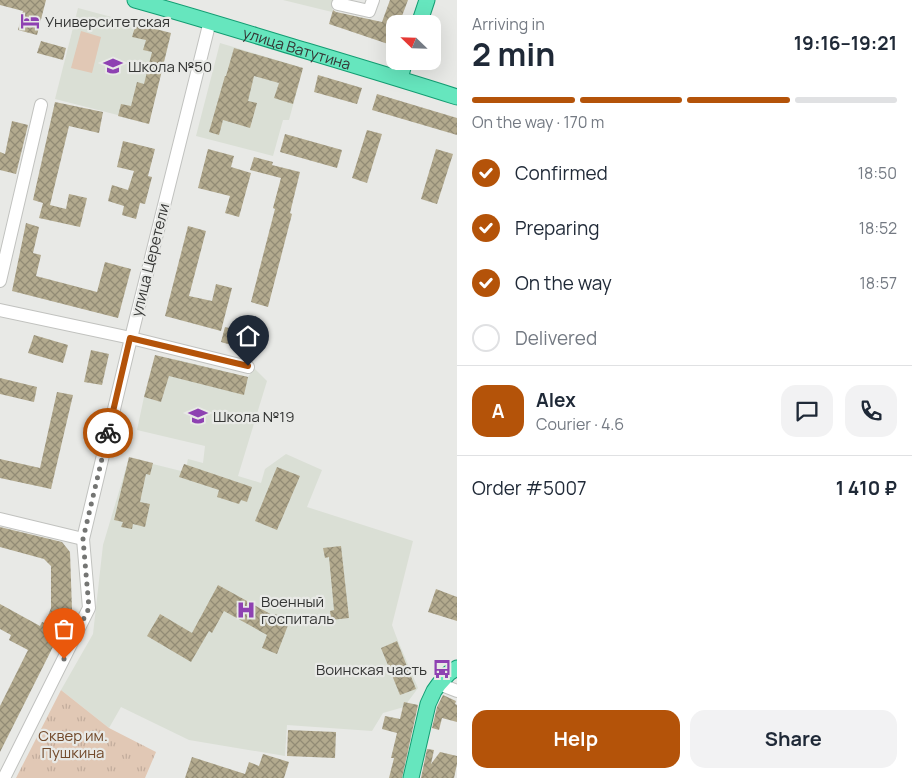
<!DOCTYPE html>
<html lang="en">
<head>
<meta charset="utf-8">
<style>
  :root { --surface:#fff; --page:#f2f2f3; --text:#1f2937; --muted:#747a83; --line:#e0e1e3; --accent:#b45309 }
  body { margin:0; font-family:Manrope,sans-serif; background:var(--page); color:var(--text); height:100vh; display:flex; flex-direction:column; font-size:19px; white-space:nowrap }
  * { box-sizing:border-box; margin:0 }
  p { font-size:16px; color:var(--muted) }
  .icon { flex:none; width:28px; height:28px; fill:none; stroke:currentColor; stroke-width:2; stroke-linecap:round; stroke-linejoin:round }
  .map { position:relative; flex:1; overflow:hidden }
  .sheet { display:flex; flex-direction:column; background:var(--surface); width:455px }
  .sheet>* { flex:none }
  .needle { width:32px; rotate:293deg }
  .tools { position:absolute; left:386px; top:15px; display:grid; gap:10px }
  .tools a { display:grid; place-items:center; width:55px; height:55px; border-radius:10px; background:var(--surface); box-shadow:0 5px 20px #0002; font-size:25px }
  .pin { position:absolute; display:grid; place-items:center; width:42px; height:42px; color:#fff; margin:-51px -21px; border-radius:50% 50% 50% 0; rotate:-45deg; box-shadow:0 0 5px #0007 }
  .pin .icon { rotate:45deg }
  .courier { position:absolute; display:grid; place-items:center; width:50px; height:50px; margin:-25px; border:4px solid #b45309; border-radius:50%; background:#fff; color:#222; box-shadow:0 1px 6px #0007 }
  .overview em { font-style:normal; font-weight:700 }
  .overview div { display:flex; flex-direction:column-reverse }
  .overview { display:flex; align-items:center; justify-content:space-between; height:85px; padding:0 15px }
  h1 { font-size:32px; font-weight:700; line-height:38px }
  .bar { display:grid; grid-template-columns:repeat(4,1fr); gap:8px 5px; align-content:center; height:60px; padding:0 15px }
  .bar i { height:6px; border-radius:4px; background:var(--line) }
  .bar .current { background:var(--accent) }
  .bar p { grid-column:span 4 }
  .line { display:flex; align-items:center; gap:12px; padding:0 15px; border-top:1px solid var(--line) }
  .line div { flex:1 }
  .round { display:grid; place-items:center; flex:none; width:52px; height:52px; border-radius:15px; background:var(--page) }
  ol { padding:0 15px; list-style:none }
  li { display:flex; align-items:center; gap:15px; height:55px }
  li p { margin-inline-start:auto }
  li .icon { padding:5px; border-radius:50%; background:var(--accent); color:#fff; stroke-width:4 }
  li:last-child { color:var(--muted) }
  li i { width:28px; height:28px; border:2px solid var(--line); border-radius:50% }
  .primary-button { display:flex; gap:10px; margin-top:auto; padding:10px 15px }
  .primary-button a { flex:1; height:58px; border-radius:15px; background:var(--accent); color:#fff; font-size:20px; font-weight:700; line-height:58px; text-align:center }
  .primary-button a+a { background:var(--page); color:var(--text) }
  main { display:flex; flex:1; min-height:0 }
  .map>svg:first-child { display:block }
  .built { fill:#dadfd5 }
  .grass { fill:url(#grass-tufts) }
  .garden { fill:#e1c8b5 }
  .building { fill:url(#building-cross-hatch) }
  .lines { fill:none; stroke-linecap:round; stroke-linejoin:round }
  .minor-casing { stroke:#c1c2bf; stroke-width:14 }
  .major-casing { stroke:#139d72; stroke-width:17 }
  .minor { stroke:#fff; stroke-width:12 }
  .major { stroke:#66e6be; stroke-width:15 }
  .done { stroke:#747573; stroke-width:5; stroke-dasharray:0 9 }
  .route { stroke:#b45309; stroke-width:6 }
  .labels { text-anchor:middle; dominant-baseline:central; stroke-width:4.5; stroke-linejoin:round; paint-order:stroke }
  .poi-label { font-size:15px; fill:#353635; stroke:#e8e9e6; text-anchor:start }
  .street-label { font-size:15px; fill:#353635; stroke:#e8e9e6 }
  .park-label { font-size:15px; fill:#724a2b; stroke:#e8e9e6 }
</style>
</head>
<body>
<main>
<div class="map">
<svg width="457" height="778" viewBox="0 0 457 778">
  <defs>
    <pattern id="grass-tufts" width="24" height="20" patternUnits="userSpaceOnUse" patternTransform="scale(1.25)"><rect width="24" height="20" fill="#e1c8b5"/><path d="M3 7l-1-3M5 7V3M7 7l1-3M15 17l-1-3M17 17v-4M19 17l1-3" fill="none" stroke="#c2ac9c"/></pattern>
    <pattern id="building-cross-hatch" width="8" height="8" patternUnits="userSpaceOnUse" patternTransform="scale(1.25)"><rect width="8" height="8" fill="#b3aa8e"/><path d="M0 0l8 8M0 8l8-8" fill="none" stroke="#928b75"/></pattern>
  </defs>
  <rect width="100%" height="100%" fill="#e8e9e6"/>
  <!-- built -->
  <g class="built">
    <polygon points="283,0 335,0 332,12"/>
    <polygon points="78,8 171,33 149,123 55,99"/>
    <polygon points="220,43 303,68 289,120 283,120 273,156 196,136"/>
    <polygon points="174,359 248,377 254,368 267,381 238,476 261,483 265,469 286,454 322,470 307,507 413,541 392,625 396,636 418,688 404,707 383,713 372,731 287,725 285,756 189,740 121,707 109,728 61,690 93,634 103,545 129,458 185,472 188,459 203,463 205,446 137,430 144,397 161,402"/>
  </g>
  <!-- grass -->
  <polygon class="grass" points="61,690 109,728 156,752 145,778 16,778"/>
  <!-- garden -->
  <polygon class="garden" points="81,31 101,37 92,73 71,68"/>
  <!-- building -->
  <g class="building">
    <polygon points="0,0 46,0 37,35 18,30 23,11 0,5"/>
    <polygon points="390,0 408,0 399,24 395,24 395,34 391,45 329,24 333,10 336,12 382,22"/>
    <polygon points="136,24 171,33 149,124 118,116 121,104 131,106 137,82 144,84 152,52 143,50 146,40 132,37"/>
    <polygon points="41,41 66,48 63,60 37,53"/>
    <polygon points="234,48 303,68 293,104 274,98 279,83 254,76 248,101 257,103 250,128 223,120 219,135 209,132 225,76 226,76"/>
    <polygon points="318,75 362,88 357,104 314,92"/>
    <polygon points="377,94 457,118 457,135 372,110"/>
    <polygon points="55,102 103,112 99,133 69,126 50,205 66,209 69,194 87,198 80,227 39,218 43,203 33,200"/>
    <polygon points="12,121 28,125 16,174 0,170 0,152 5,154"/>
    <polygon points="367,130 382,134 367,183 352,178"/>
    <polygon points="285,134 342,150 337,168 280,152"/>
    <polygon points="123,141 155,149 148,176 152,177 145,204 140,203 136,219 122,215 124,206 108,201 112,185 128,190 134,171 117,167"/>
    <polygon points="208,149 234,156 231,167 251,173 239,217 225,213 230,196 198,188"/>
    <polygon points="436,149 453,154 437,204 421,199"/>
    <polygon points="254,157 273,162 272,165 300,172 290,213 292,214 268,307 251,302 275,209 273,208 281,178 250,170"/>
    <polygon points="26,223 39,227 33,253 41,255 36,276 97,292 105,262 131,269 118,318 12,291"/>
    <polygon points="188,226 206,231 189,296 212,301 216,284 232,288 221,331 165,316"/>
    <polygon points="225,327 260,336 256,352 221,342"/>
    <polygon points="34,335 68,345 63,363 28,353"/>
    <polygon points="91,350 109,354 102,385 84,382"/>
    <polygon points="155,355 248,377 244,395 169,376 161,402 144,397"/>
    <polygon points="0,378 37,387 34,402 0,394"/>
    <polygon points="57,392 73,395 51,489 0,478 0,459 40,468"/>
    <polygon points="129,457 153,463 150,475 146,474 140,502 150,504 145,527 133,524 132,529 121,527 123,522 114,520"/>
    <polygon points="184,464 252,487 247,502 241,500 239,504 217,497 219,490 179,477"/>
    <polygon points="277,467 300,476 277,530 255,521"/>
    <polygon points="0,527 62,542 70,552 72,610 63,629 62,629 0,752 0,706 28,650 9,640 11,635 0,629 0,604 40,626 42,622 45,623 51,608 51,566 44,559 0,547"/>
    <polygon points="341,546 349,618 331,620 330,611 334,610 329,557 325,558 323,548"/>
    <polygon points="218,585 274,616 275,614 290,620 277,654 262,648 267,635 224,611 212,633 209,631 191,662 147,636 160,614 192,633"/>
    <polygon points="436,589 457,597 457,621 428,612"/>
    <polygon points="397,641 416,689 400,695 381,648"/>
    <polygon points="443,695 456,701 455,704 457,705 457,722 442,718 439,730 432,728 437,707"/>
    <polygon points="404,702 418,705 402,778 389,778 394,758 391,758 397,733 382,729 385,716 400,719"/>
    <polygon points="288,730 336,732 335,758 287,756"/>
    <polygon points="427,749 434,750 431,764 440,752 457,756 457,764 454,778 421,778"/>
    <polygon points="263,754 289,762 284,778 185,778 192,757 245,774 249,762 259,766"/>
  </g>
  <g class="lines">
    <!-- minor casing -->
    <g class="minor-casing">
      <g id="minor">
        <polyline points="338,4 369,11 373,0"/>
        <polyline points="0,281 41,105"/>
        <polyline points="0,310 131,338 248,367"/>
        <polyline points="0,519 83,539"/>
        <polyline points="439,684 457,691"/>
        <polyline points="4,778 89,608 83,539 131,338 210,21"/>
      </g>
    </g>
    <!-- major casing -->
    <g class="major-casing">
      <g id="major">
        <path id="s1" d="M135,0C193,16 250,34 307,51C357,66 407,81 457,97"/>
        <polyline points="419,24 427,0"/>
        <polyline points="400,78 405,61"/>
        <polyline points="411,778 428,704 434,691 439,684 449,673 457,668"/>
      </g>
    </g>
    <!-- minor -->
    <use href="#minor" class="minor"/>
    <!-- major -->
    <use href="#major" class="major"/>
  </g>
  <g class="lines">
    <!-- done -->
    <polyline class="done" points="64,659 89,608 83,539 108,433"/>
    <!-- route -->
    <polyline class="route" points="108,433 130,338 248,366"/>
  </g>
  <!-- icons -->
  <defs>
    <g id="hotel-bare" transform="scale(1.5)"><path d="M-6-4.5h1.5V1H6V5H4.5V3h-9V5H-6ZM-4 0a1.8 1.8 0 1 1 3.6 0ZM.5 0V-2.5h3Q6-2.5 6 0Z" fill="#8e41b2" stroke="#e8e9e6" stroke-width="2.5" paint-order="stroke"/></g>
    <g id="school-bare" transform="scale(1.5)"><path d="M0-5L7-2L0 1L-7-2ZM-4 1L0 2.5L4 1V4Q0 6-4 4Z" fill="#8e41b2" stroke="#e8e9e6" stroke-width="2.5" paint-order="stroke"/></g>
    <g id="hospital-bare" transform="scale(1.5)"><path d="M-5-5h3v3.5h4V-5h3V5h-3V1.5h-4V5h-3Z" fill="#8e41b2" stroke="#e8e9e6" stroke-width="2.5" paint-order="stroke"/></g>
    <g id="bus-bare" transform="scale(1.5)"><path d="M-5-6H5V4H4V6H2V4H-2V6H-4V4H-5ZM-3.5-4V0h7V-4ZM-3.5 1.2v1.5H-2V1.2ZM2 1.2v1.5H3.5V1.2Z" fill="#8e41b2" stroke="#e8e9e6" stroke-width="2.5" paint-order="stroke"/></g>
  </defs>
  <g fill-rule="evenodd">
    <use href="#hotel-bare" x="30" y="21"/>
    <use href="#school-bare" x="113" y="66"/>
    <use href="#school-bare" x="198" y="416"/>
    <use href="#hospital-bare" x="246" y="610"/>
    <use href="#bus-bare" x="442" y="669"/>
  </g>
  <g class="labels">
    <!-- poi labels -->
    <g class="poi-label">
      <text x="45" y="21">Университетская</text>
      <text x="128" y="66">Школа №50</text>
      <text x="213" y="416">Школа №19</text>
      <text x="261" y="601">Военный<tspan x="261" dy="17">госпиталь</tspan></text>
      <text x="427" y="669" text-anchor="end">Воинская часть</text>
    </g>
    <!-- street labels -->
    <g class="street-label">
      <text stroke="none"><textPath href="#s1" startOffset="169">улица Ватутина</textPath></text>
      <text transform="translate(150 260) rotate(-76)">улица Церетели</text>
    </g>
    <!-- park labels -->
    <g class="park-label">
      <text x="73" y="735">Сквер им.<tspan x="73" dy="17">Пушкина</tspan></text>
    </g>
  </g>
</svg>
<div class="tools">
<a><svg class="needle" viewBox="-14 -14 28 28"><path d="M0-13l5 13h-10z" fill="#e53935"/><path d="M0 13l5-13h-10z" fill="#747a83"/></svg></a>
</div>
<div class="pin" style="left:64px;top:659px;background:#ea580c"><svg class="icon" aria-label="bag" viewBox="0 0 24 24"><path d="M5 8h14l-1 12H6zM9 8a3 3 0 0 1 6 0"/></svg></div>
<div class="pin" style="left:248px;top:366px;background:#1f2937"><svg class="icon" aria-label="home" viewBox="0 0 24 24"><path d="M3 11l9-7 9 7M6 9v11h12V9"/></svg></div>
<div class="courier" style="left:108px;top:433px"><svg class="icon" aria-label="bike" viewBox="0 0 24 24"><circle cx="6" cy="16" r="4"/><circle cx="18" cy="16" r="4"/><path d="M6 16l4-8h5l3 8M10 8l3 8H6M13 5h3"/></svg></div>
</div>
<section class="sheet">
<div class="overview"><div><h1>2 min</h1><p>Arriving in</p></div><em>19:16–19:21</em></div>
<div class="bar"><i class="current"></i><i class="current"></i><i class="current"></i><i></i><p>On the way · 170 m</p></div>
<ol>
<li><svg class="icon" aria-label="check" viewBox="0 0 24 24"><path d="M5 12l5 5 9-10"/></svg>Confirmed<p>18:50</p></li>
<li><svg class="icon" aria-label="check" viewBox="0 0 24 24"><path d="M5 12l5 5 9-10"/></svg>Preparing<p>18:52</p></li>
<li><svg class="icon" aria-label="check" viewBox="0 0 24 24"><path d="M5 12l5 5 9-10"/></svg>On the way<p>18:57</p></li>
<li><i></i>Delivered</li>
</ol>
<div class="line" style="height:90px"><b class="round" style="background:var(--accent);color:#fff">A</b><div><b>Alex</b><p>Courier · 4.6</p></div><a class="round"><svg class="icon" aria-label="chat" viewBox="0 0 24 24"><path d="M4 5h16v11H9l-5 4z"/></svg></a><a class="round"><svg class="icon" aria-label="phone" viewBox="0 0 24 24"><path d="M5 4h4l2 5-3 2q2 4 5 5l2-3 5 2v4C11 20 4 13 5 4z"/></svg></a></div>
<div class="line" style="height:65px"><div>Order #5007</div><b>1 410 ₽</b></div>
<div class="primary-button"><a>Help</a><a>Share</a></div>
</section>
</main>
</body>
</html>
